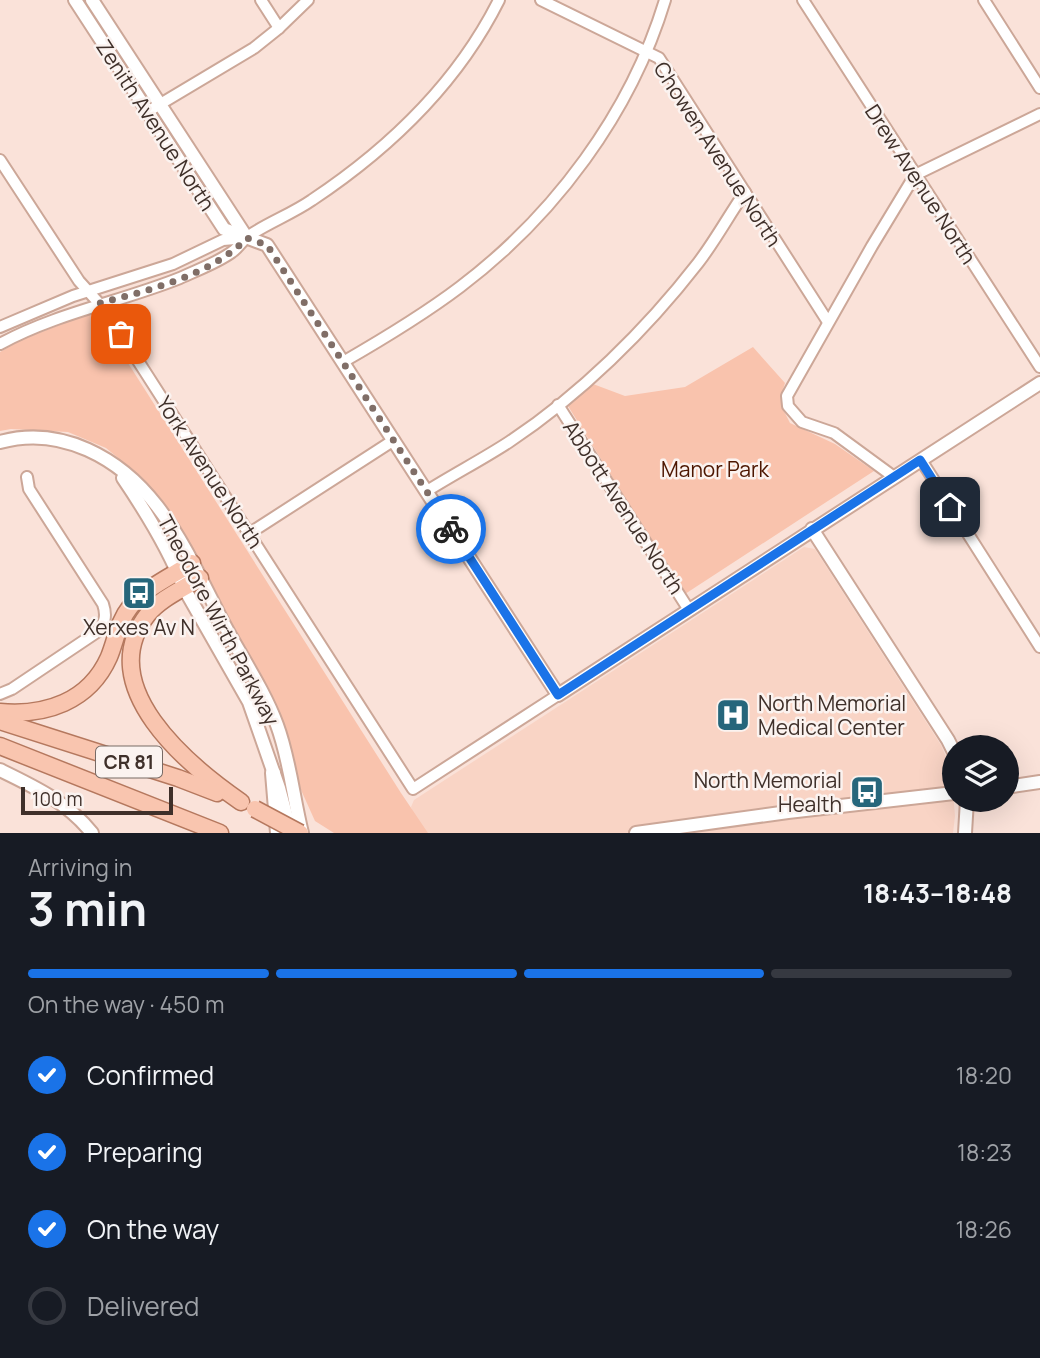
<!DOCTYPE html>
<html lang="en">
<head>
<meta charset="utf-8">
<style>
  :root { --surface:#171b24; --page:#20242c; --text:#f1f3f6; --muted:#9ea1a6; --line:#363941; --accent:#1a73e8 }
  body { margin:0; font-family:Manrope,sans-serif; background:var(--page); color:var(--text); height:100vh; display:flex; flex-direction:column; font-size:26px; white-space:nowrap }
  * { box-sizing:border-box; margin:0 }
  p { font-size:23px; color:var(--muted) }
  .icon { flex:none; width:38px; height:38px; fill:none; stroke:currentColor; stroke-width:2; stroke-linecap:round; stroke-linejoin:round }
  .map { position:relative; height:833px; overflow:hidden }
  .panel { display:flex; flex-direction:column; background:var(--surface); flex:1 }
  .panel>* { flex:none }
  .fabs { position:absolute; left:942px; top:735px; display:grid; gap:14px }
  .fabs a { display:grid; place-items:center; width:77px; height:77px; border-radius:50%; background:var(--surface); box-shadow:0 7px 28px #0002; font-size:35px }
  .scale { position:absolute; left:21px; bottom:18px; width:152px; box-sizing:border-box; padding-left:7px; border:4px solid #3f302a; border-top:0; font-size:19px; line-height:24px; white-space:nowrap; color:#3f302a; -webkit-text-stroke:5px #fbf3f0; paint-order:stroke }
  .pin { position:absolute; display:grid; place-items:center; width:60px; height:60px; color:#fff; margin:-30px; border-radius:14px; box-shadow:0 4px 10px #0006 }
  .courier { position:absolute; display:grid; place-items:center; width:70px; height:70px; margin:-35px; border:5px solid #1a73e8; border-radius:50%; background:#fff; color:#222; box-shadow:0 2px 9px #0007 }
  .headline em { font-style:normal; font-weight:700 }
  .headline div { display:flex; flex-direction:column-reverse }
  .headline { display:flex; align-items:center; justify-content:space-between; height:119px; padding:0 28px }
  h1 { font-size:46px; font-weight:700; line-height:52px }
  .bar { display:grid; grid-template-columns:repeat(4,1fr); gap:10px 7px; align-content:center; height:84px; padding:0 28px }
  .bar i { height:9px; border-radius:5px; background:var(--line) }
  .bar .current { background:var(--accent) }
  .bar p { grid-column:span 4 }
  ol { padding:0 28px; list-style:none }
  li { display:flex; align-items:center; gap:21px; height:77px }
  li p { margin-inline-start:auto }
  li .icon { padding:7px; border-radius:50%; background:var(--accent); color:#fff; stroke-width:4 }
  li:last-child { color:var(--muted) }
  li i { width:38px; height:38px; border:4px solid var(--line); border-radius:50% }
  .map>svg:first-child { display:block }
  .built { fill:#f9d4c5 }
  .green { fill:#f9c3ad }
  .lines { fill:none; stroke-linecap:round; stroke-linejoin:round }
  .minor-casing { stroke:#cca798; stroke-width:14 }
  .tertiary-casing { stroke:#cca798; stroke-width:16 }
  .secondary-casing { stroke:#cca798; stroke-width:18 }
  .primary-casing { stroke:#b5785e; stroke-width:19 }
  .minor { stroke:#fff; stroke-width:10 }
  .tertiary { stroke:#fff; stroke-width:12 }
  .secondary { stroke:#fff; stroke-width:14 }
  .primary { stroke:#f9c5af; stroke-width:16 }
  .primary-bridge-casing { stroke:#b5785e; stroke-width:19; stroke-linecap:butt }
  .primary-bridge { stroke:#f9c5af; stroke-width:16 }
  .done { stroke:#806e67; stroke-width:7; stroke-dasharray:0 12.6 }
  .route { stroke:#1a73e8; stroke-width:9 }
  .labels { text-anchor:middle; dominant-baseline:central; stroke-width:5; stroke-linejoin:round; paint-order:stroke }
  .shield { fill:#fbf3f0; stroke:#776a65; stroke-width:2 }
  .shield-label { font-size:19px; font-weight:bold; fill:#3f302a }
  .street-label { font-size:21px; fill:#3f302a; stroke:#fbf3f0 }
  .park-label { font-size:21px; fill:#4d1600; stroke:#fbf3f0 }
  .poi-label { font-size:21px; fill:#3f302a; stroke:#fbf3f0 }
</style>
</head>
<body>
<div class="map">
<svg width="1040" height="833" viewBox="0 0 1040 833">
  <rect width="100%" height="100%" fill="#fae2d9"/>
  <!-- built -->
  <polygon class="built" points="804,547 815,549 941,745 951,769 955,816 953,833 426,833 417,825 411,807 414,800"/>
  <!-- green -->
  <g class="green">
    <polygon points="95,311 401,793 428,833 334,833 315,821 194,552 166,518 141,477 106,448 68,432 11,429 0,431 0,352 21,340"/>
    <polygon points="753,347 785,383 782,393 782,407 790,423 835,444 874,471 685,594 568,406 593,384 625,396 685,387"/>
  </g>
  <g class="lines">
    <!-- minor casing -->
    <g class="minor-casing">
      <g id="minor">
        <polyline points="261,0 279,28"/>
        <polyline points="541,0 659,58 828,322"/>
        <polyline points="803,0 1040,367"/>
        <polyline points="984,0 1040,88"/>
        <polyline points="147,112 254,48 279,28 308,0"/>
        <polyline points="0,160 79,281 106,311 413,789 558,695"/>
        <polyline points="0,327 73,296 173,264 223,240 247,238"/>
        <path d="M0,344C57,313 120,302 180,278C197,270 217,263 232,252C238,248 242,241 247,237C267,223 292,214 312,200C390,148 457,84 499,0"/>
        <path d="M343,362C383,339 423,315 460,287C554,216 631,113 665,0"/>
        <polyline points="558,405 689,610"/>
        <polyline points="921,460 1040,647"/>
        <polyline points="894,477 834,433 802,422 788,406 787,396 872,246 915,175 1040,114"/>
        <path d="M427,491C454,474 483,459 509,442C580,395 646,330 698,263C715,241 729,215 745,192"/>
        <polyline points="250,533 394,440"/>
        <path d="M0,694L12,689L97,632C105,623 107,616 103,604L29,489L27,477"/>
      </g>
    </g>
    <!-- tertiary casing -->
    <g class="tertiary-casing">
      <g id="tertiary">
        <polyline points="75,0 224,229 267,245 558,695 1040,383"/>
        <polyline points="92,0 247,238"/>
        <path d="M0,442C61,425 120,458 157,506C185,542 204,586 225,626C242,658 264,690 277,725C290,760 293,797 302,833"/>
        <path d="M123,478C146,512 169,549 184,588L249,702L279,788L291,833"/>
        <polyline points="812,529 948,740 954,752"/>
        <path d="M0,770C35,787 67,802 92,833"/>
        <polyline points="1006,787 1040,782"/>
        <polyline points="636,833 788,812 954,793"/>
        <polyline points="965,833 967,800"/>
      </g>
    </g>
    <!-- secondary casing -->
    <g class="secondary-casing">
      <polyline id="secondary" points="273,773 278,833"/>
    </g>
    <!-- primary casing -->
    <g class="primary-casing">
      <g id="primary">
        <path d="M200,578C183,589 161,598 148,614C91,686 189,766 241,802"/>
        <path d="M0,712C45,716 89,702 109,657C116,640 118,622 130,607C145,588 172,576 192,563"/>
        <polyline points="0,721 178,778 217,793"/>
        <polyline points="0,746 220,833"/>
      </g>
    </g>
    <!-- minor -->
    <use href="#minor" class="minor"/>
    <!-- tertiary -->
    <use href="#tertiary" class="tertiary"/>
    <!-- secondary -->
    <use href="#secondary" class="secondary"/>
    <!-- primary -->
    <use href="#primary" class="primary"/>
    <!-- primary-bridge casing -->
    <g class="primary-bridge-casing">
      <polyline id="primary-bridge" points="255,809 300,833"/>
    </g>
    <!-- primary-bridge -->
    <use href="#primary-bridge" class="primary-bridge"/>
  </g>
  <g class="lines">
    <!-- done -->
    <path class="done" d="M121,334L100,303C149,290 210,276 247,238L267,245L451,529"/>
    <!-- route -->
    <polyline class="route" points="451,529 558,695 920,460 950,507"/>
  </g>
  <!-- icons -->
  <defs>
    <g id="bus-square" transform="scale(1.75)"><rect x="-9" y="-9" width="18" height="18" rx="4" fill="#26667b" stroke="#fbf3f0"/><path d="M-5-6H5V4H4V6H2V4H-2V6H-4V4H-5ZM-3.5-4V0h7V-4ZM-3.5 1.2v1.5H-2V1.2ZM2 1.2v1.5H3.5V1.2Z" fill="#fff"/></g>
    <g id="hospital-square" transform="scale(1.75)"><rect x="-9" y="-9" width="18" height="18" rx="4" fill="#26667b" stroke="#fbf3f0"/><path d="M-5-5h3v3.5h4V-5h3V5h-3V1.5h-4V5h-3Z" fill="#fff"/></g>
  </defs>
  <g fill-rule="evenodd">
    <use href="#bus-square" x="139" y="593"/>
    <use href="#hospital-square" x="733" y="715"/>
    <use href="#bus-square" x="867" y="792"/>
  </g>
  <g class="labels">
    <!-- shield labels -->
    <rect class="shield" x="96" y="746.5" width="66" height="31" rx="5"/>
    <g class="shield-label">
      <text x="129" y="762">CR 81</text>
    </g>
    <!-- street labels -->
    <g class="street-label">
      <text transform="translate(156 125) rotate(57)">Zenith Avenue North</text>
      <text transform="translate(718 154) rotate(57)">Chowen Avenue North</text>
      <text transform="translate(921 184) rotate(57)">Drew Avenue North</text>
      <text transform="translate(210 472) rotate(57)">York Avenue North</text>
      <text transform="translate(624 507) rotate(57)">Abbott Avenue North</text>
      <text transform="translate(219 620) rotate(62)">Theodore Wirth Parkway</text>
    </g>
    <!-- park labels -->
    <g class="park-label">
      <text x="715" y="469">Manor Park</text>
    </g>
    <!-- poi labels -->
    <g class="poi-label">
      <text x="139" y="627">Xerxes Av N</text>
      <text x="758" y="703" text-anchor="start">North Memorial<tspan x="758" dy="24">Medical Center</tspan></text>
      <text x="842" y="780" text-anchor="end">North Memorial<tspan x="842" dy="24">Health</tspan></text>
    </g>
  </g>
</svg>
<div class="fabs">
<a><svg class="icon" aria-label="layers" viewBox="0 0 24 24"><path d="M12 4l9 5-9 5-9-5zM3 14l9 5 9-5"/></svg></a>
</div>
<div class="scale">100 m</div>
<div class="pin" style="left:121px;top:334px;background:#ea580c"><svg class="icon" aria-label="bag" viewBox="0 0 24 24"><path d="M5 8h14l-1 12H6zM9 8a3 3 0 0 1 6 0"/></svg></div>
<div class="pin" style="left:950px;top:507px;background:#1f2937"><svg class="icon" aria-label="home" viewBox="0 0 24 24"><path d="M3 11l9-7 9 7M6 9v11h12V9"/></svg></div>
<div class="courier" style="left:451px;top:529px"><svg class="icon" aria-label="bike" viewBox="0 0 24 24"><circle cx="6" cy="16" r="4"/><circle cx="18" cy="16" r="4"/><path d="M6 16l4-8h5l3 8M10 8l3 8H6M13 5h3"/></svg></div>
</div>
<section class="panel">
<div class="headline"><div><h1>3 min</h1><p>Arriving in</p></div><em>18:43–18:48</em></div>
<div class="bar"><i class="current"></i><i class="current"></i><i class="current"></i><i></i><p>On the way · 450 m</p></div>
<ol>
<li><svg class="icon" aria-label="check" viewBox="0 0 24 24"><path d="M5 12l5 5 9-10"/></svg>Confirmed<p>18:20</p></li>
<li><svg class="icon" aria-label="check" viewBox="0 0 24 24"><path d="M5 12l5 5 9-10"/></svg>Preparing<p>18:23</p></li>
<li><svg class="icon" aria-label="check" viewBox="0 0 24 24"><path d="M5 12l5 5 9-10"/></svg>On the way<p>18:26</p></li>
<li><i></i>Delivered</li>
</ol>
</section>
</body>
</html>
